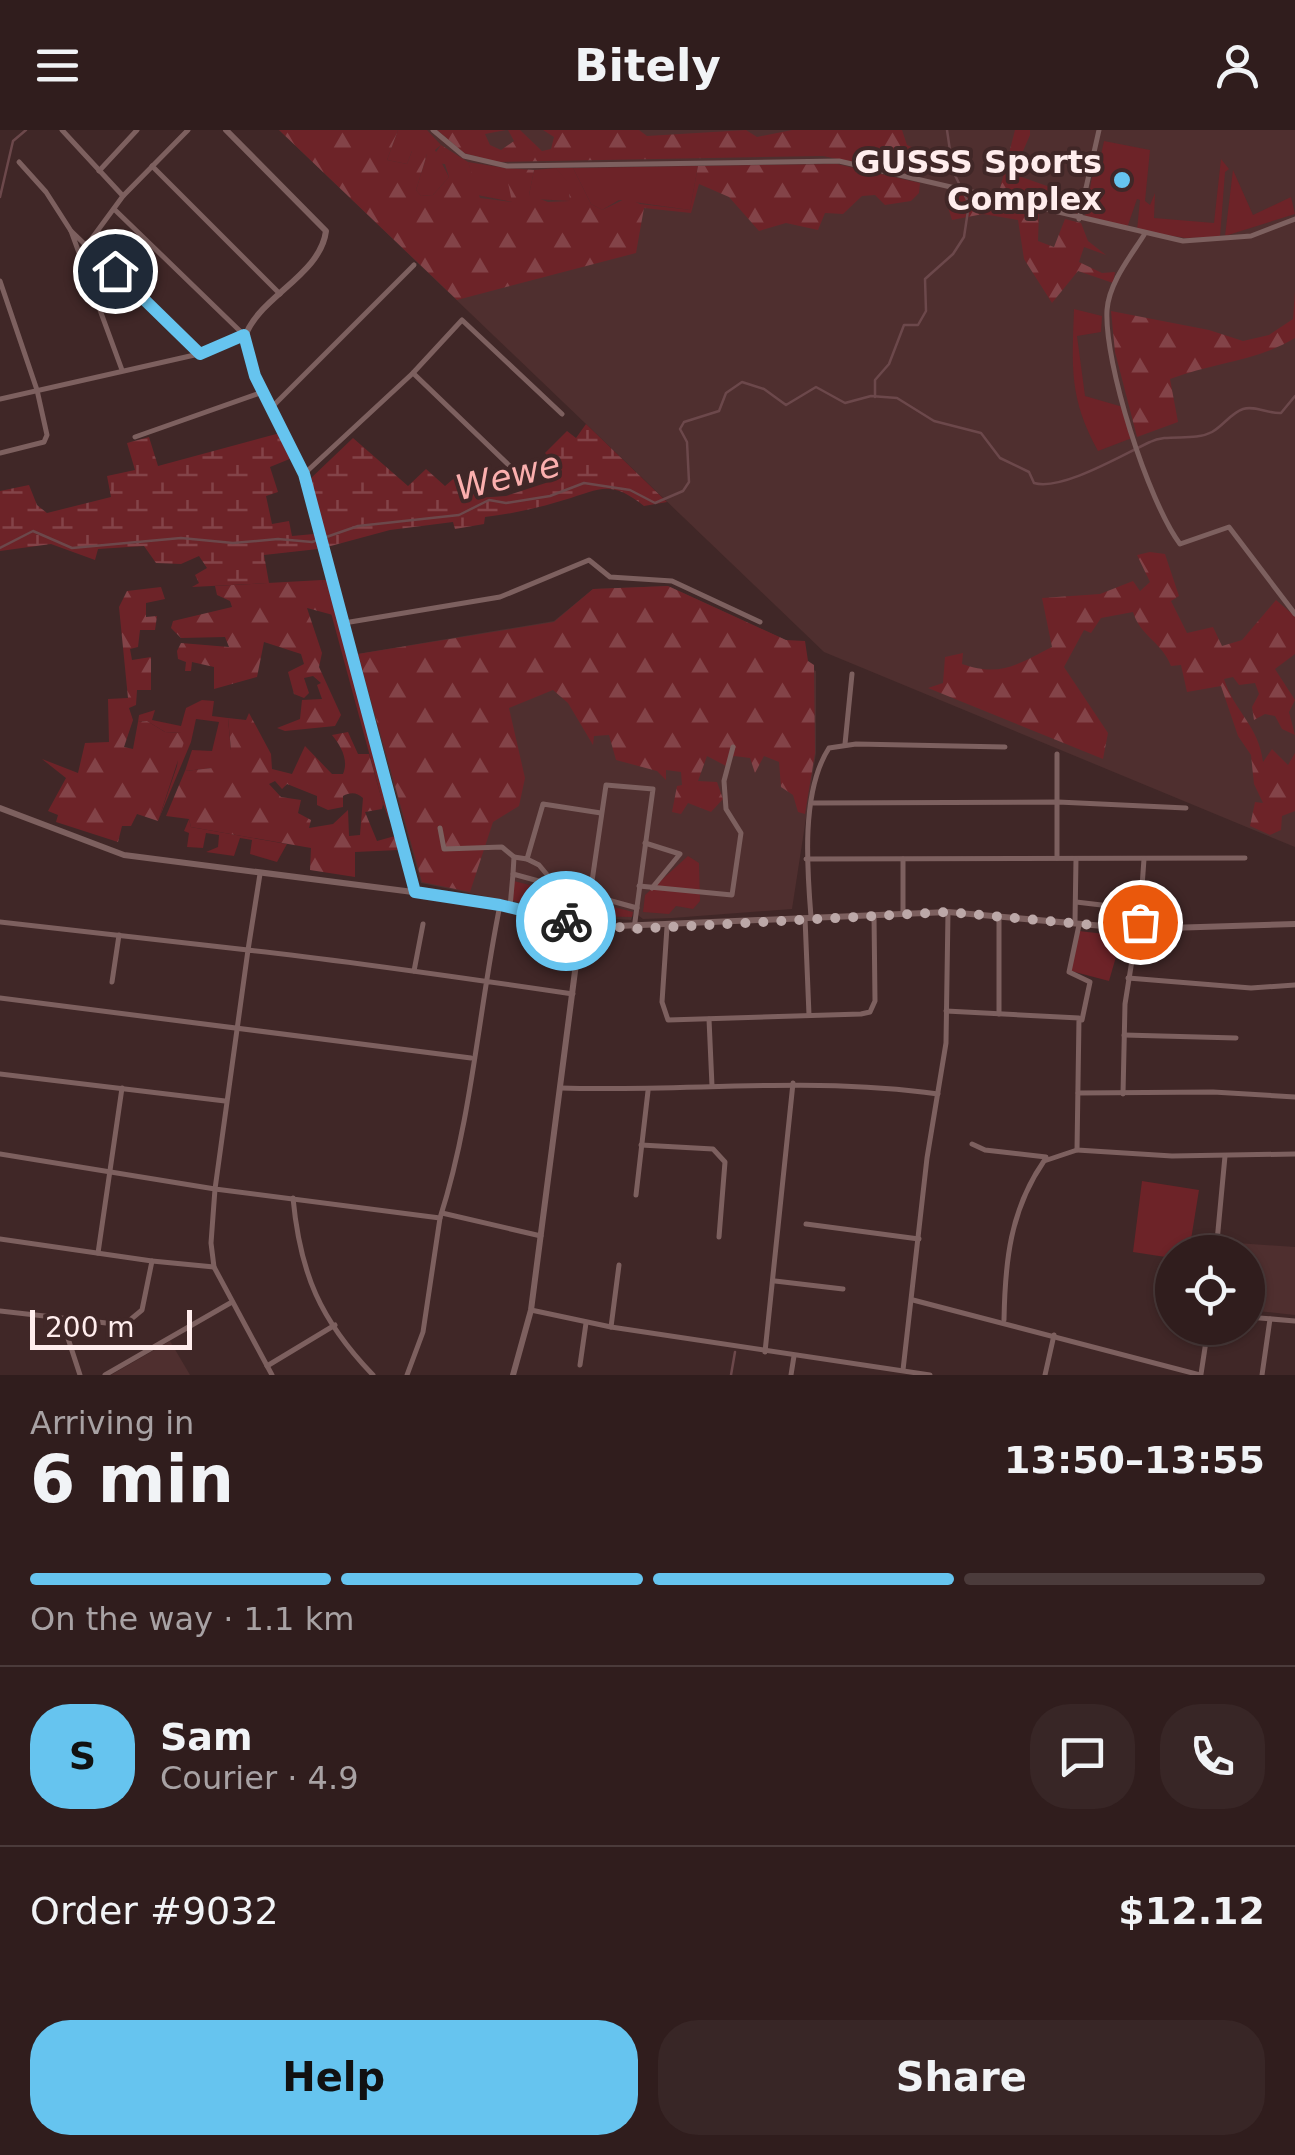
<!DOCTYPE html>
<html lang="en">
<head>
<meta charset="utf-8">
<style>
  :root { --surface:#301d1d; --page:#382626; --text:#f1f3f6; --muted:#a8a2a4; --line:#4b3b3b; --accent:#66c4ef }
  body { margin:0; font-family:"DejaVu Sans",sans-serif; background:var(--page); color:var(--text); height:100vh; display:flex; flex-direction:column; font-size:38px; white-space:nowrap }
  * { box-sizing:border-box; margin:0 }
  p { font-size:32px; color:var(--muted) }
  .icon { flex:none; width:55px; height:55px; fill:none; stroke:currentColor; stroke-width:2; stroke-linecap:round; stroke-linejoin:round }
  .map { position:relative; height:1245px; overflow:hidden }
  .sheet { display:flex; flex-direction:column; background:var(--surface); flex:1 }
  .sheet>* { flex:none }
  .buttons { position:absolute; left:1155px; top:1105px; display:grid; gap:20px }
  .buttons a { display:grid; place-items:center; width:110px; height:110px; border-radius:50%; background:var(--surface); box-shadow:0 2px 8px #0004,0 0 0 2px var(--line); font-size:50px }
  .scale { position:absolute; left:30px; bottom:25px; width:162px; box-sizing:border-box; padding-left:10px; border:5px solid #ffeded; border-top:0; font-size:28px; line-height:35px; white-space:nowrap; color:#ffeded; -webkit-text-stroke:8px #402727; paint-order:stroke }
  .pin { position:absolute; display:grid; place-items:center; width:85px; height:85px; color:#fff; margin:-42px; border:5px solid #fff; border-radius:50%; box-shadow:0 2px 10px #0007 }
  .courier { position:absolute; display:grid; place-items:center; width:100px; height:100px; margin:-50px; border:8px solid #66c4ef; border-radius:50%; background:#fff; color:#222; box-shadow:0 2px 12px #0007 }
  .overview em { font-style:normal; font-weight:600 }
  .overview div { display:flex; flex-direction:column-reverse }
  .overview { display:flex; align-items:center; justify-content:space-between; height:170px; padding:0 30px }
  h1 { font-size:65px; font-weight:600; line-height:75px }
  .bar { display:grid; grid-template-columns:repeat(4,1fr); gap:15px 10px; align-content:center; height:120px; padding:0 30px }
  .bar i { height:12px; border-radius:8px; background:var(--line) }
  .bar .active { background:var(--accent) }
  .bar p { grid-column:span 4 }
  .line { display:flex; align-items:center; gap:25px; padding:0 30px; border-top:2px solid var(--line) }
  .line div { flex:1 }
  .round { display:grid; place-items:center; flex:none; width:105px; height:105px; border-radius:40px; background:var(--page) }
  .button { display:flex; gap:20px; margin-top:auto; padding:20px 30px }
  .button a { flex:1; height:115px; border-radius:40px; background:var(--accent); color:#111; font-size:40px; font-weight:600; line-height:115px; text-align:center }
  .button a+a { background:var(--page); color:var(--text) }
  header { display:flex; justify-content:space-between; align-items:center; height:130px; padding:0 30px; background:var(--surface); font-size:45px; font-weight:600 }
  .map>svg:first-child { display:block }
  .built { fill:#4f2f2f }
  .grass { fill:#6d2328 }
  .forest { fill:url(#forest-firs); fill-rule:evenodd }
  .wetland { fill:url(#wetland-marsh) }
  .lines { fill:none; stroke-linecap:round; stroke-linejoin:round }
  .stream { stroke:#6c484b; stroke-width:2.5 }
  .minor { stroke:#7d605f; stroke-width:5 }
  .tertiary { stroke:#7d605f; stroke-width:6 }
  .done { stroke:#bca8a8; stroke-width:10; stroke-dasharray:0 18 }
  .route { stroke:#66c4ef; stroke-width:12 }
  .poi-dot { fill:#66c4ef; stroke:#402727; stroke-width:4 }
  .labels { text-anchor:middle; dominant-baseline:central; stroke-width:8; stroke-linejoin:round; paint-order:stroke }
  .poi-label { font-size:32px; font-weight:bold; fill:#ffeded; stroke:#402727; text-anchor:end }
  .water-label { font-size:35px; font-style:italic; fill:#fbafae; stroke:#402727 }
</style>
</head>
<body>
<header><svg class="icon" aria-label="menu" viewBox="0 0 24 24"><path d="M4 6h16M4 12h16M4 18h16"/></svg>Bitely<svg class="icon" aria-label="person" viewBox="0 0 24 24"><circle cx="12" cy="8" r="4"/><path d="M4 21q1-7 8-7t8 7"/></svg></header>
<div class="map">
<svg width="1295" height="1245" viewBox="0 0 1295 1245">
  <defs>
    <pattern id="forest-firs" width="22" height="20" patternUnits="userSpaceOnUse" patternTransform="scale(2.5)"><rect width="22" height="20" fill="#6d2328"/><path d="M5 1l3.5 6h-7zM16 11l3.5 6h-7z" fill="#834348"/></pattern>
    <pattern id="wetland-marsh" width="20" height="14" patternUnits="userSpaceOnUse" patternTransform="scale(2.5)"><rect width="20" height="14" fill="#6d2328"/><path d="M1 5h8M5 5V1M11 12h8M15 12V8" fill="none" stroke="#834348"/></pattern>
  </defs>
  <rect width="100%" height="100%" fill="#402727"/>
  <!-- built -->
  <g class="built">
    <polygon points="279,0 1295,0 1295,717 824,522"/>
    <polygon points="668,456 790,512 785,528 816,541 816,623 792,779 672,788 643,789 634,782 631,790 585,787 421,753 357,524 554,491 593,459"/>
    <polygon points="1222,1112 1295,1117 1295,1185 1248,1180 1248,1122 1221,1122"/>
    <polygon points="170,1211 190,1245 111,1245"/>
  </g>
  <!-- grass -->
  <g class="grass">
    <polygon points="398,0 427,0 441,15 435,20 449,47 433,65 421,66 416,60 427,24 412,21 407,34 387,30"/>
    <polygon points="1104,11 1150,20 1145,71 1150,75 1155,63 1154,88 1214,93 1221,29 1229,39 1225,42 1220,107 1185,108 1137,100 1140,70 1137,69 1127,98 1085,87 1096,24 1101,25"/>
    <polygon points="468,32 505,38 515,68 512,72 477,65"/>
    <polygon points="698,36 690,80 619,70 602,80 591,74 573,38"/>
    <polygon points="556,38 569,53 570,71 533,69 529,65 534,40"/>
    <polygon points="1233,40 1253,85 1291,67 1295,84 1225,106"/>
    <path d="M1074,179L1102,186L1101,202L1077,206L1085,266L1123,277L1132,308L1098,321C1069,268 1072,238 1074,179Z"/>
    <polygon points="322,450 328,450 394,688 389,689 383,674"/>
    <polygon points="202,570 214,571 212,586 228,588 231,621 213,638 185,641 192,620 212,621 219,592 196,589 191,612 158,691 177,636 181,603 165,602 147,591 138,592 139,585 155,580 152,590 181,596 186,578"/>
    <polygon points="189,689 191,697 287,714 277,732 250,724 252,710 240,708 234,726 206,722 218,717 219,705 206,703 203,718 187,717 189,703 184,701"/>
    <polygon points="688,726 699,733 700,771 693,779 676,776 669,784 643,782 645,765"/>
    <polygon points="514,751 633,782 632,787 585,786 511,770"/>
    <polygon points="1079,801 1122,806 1109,851 1071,841"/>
    <polygon points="1142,1051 1199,1060 1189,1122 1172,1122 1172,1128 1133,1122"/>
  </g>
  <!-- forest -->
  <g class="forest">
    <polygon points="279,0 398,0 387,30 407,34 414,16 424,15 427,24 416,60 421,66 433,65 449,47 445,34 434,33 432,28 441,15 468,32 480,68 512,72 505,38 534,40 529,65 548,72 570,71 568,53 556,38 573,38 591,74 602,80 627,68 640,74 690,80 698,36 837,34 920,53 919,63 911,71 885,75 875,65 862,66 843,84 825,83 818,100 786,93 759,101 729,67 699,54 691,83 644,78 636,123 457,170"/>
    <polygon points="437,0 506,0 485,4 490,15 501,20 514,11 508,0 520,0 542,21 551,19 554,7 543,0 639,0 647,6 746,0 757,7 792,0 902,0 907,15 929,25 920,46 823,26 497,32 464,23"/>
    <polygon points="1015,0 1030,0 1030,5 1013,44 1061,61 1063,72 1077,80 1077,85 998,66"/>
    <polygon points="950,61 1039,82 1038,111 1054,117 1065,89 1081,93 1088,111 1106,125 1084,117 1079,132 1102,143 1115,142 1113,153 1078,141 1052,173 1024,129 1018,90 983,84 952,90 947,74"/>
    <path d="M1295,161V208C1255,232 1214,232 1170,249L1178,292L1137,307L1115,222L1111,181L1209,200L1243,211L1269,205L1293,189Z"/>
    <path d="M1150,422L1165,424L1179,466L1171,471L1187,503L1213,497L1222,516L1242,510L1276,470L1290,482L1295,479V524L1275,539L1295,570L1289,582L1295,605L1282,599L1275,586L1265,584L1254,590L1252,577L1259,564L1255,553L1239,555L1233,547L1224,549C1234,581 1259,596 1263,632L1272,619L1288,635L1295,623V681L1282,686L1281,700L1270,705L1250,696L1255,672L1263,673L1254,654L1251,625L1238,606L1221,556L1187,562L1181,535L1171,536C1162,512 1140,506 1133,482L1101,488L1091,503L1084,500L1064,537L1108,603L1103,629L928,558L943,553L945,527L963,523L962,534C1002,548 1019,533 1052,517L1042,468L1100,464L1133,451L1140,461L1150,452L1137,425Z"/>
    <polygon points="322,450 333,485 307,478 322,523 319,537 341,585 335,596 285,601 277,598 300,589 302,570 322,569 317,555 321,553 313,546 304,548 309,563 304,568 294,564 288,542 304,534 301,524 264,512 257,547 214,559 214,537 192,532 191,541 185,541 186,532 178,529 177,521 181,513 229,517 225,507 181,508 171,498 173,491 232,477 230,471 217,465 215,456"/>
    <polygon points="668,456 786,510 805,511 808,531 814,535 815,623 805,684 798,682 793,665 781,657 779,632 764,626 755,643 750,628 734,626 726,636 707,626 698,651 717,652 723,669 711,682 688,673 681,684 672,682 677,656 682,655 681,642 666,640 666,650 657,641 616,630 609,605 594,606 593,615 568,573 553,560 509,578 525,648 519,676 493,692 470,762 422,752 358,524 554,492 593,459"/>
    <polygon points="161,457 165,469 146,473 146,487 157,486 155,500 140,500 138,517 130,519 132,530 151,527 151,560 137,560 136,575 129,578 133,590 124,617 133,619 138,592 147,591 165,602 181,603 185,609 158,691 137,684 131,696 122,696 118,712 56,692 58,685 48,681 66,648 42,629 78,643 85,613 109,612 108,569 128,568 119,477 127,461"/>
    <path d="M249,583L271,624L272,639L292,644L305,616L332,644H343C349,630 341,616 332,605L348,602L358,624H369L383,674L382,679L365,682L377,711L395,706L398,720L355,722V747L310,740L311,718L191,697L189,689L166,686L185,641L212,638L216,622L231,620L228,588L246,590ZM275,651L282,659L287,654L317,666V675L328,680L343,677V666C350,662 357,662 363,668L360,705L349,706L348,680L333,694L309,698L311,690L298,683L301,670L281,667L269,654Z"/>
  </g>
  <!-- wetland -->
  <g class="wetland">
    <path d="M586,294L667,372L644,376C610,349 601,359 564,370C538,378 511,384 485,387L484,394L455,399L453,392L390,400L327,417L309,350L353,308L408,356L426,339L445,356L459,344L476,368L506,366L561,348L562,341L545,323L567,301L576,308Z"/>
    <polygon points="280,303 292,328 270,337 278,362 266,366 272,394 289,391 292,406 314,404 318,419 264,425 269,453 192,457 199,453 195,445 207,438 199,426 181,434 156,433 144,416 98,419 95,430 51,414 0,421 0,361 29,355 37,375 47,383 111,367 107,346 135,340 127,313 149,307 158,336"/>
  </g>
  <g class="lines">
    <!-- stream -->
    <g class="stream">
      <polyline points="0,67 13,11 26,0"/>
      <polyline points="875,267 875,250 889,234 904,195 918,195 926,181 925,149 953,124 964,107 969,74 953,41 947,0"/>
      <path d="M0,418L33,401L72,418L181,408L233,413L278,409L312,412L358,396L459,385L489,370L506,373L550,366L584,353L630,360L655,373L683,361L689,352L687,312L680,299L684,292L719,281L726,263L742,252L764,259L786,275L816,257L845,273L871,266L897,268L934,291L981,303L1000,328L1029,342L1034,353C1062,361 1122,325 1150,312C1168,303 1193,312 1212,302C1223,296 1231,283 1243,279C1255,275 1268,284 1281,283L1295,266"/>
      <polyline points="731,1245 735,1222"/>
    </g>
    <!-- minor -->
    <g class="minor">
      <polyline points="62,0 123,66"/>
      <polyline points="433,0 464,26 507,36 839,31 1183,111 1251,106 1295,89"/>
      <polyline points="19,32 46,62 71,101"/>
      <polyline points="152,36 280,164"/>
      <polyline points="99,41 137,0"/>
      <polyline points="114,79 241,202"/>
      <polyline points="1079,89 1099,0"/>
      <path d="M1144,105C1130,127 1109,153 1107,180C1104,233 1148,371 1180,414L1229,397L1295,484"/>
      <polyline points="87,115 123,66 188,0"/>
      <polyline points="0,151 37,260 47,305 44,312 0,323"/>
      <polyline points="122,240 71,101 199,224"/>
      <polyline points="413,243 518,344"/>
      <polyline points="0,269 199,224 242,203"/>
      <polyline points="273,276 414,135"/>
      <polyline points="135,307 263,262"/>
      <polyline points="304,344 413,243 462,190 562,284"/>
      <polyline points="344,493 500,467 589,430 610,447 672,451 760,492"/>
      <polyline points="845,614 852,544"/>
      <polyline points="813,673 1058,672 1186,678"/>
      <polyline points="440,698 444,719 502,717 514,727 513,744"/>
      <polyline points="645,713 680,724 652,758"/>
      <polyline points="514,727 527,729 543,674 601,683"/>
      <polyline points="1057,728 1057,624"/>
      <polyline points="527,729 539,735 554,753"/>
      <polyline points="806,729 1245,728"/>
      <polyline points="639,756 732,765 741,703 726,679 724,651 733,617"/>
      <polyline points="590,765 606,655 653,659 634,799"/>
      <polyline points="1076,772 1110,776 1112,796"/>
      <path d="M500,775C479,877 472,989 440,1088L215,1059L248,820C357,832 465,848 573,864"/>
      <polyline points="510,777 513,744 637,778"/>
      <polyline points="903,783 903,729"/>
      <path d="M811,787C807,738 801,661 829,618L856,614L1005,617"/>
      <polyline points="805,788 809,885"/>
      <polyline points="1075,791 1076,729"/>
      <polyline points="0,792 248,820 260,744"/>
      <polyline points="1079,795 1069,842 1090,852 1082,890"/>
      <polyline points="667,797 662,872 668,890 861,884 870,882 875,871 874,785"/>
      <polyline points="1139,799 1144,729"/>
      <polyline points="414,841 423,794"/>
      <polyline points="1128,848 1251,858 1295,855"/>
      <polyline points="112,852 119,805"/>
      <polyline points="0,868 471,928"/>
      <polyline points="946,881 1079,888 1077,1020 1172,1026 1295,1024"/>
      <polyline points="999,884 999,787"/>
      <polyline points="709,889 712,956"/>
      <polyline points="1124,905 1236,908"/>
      <polyline points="0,944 225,971"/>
      <path d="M561,958C688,962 812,946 938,964"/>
      <polyline points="1078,963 1213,962 1295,967"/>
      <polyline points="1123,964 1125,874 1137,799"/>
      <polyline points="972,1014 985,1020 1046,1027"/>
      <polyline points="641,1015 713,1019 725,1032 719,1107"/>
      <polyline points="0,1024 215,1059 211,1113 214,1137 272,1245"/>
      <polyline points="636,1065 648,961"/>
      <path d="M293,1068C300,1143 320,1190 373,1245"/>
      <polyline points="442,1083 541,1106"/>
      <polyline points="806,1094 919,1109"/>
      <polyline points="0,1109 152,1131"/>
      <polyline points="1216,1122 1225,1026"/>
      <polyline points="98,1123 122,958"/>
      <polyline points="775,1151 843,1159"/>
      <polyline points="913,1170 1200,1245"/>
      <polyline points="531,1180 611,1197 930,1245"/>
      <polyline points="0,1181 124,1195 142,1180 152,1131 214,1137"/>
      <polyline points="1248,1187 1295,1191"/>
      <polyline points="62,1190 80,1245"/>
      <path d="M1004,1190C1005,1132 1010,1080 1044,1031L1077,1020"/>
      <polyline points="611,1197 619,1135"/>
      <polyline points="765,1222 793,953"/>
      <polyline points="580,1235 586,1193"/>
      <polyline points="267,1236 335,1195"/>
      <polyline points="903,1240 927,1028 946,913 948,782"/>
      <polyline points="1201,1244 1208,1198"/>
      <polyline points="105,1245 232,1172"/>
      <polyline points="407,1245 423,1202 440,1088"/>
      <polyline points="791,1245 794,1226"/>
      <polyline points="1045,1245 1054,1205"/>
      <polyline points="1262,1245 1270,1189"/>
    </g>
    <!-- tertiary -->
    <g class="tertiary">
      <path d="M226,0L326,101C320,147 255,168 244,210L255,246L304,344L415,762"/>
      <polyline points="0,678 124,725 452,767 595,797 948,782 1137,799 1295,794"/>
      <polyline points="513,1245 531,1180 581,795"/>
    </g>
  </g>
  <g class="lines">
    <!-- done -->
    <polyline class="done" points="566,791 634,799 948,782 1137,799 1140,792"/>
    <!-- route -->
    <polyline class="route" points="115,141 200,224 244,205 255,246 304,344 415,762 500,775 566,791"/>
  </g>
  <!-- markers -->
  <circle class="poi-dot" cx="1122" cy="50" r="10"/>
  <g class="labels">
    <!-- poi labels -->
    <g class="poi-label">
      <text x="1102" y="32">GUSSS Sports<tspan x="1102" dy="37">Complex</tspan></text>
    </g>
    <!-- water labels -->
    <g class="water-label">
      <text transform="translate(508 346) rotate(-14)">Wewe</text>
    </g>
  </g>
</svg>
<div class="buttons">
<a><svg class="icon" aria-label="locate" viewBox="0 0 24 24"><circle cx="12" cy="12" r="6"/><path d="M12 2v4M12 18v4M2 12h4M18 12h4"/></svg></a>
</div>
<div class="scale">200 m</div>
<div class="pin" style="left:1140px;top:792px;background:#ea580c"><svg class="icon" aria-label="bag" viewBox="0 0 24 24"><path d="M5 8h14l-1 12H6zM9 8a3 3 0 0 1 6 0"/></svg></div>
<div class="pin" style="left:115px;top:141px;background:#1f2937"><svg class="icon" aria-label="home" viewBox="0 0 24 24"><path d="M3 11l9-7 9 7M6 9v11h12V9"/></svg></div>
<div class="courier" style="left:566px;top:791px"><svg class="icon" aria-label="bike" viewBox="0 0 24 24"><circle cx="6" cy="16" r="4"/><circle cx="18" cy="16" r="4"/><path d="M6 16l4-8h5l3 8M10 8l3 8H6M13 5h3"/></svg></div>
</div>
<section class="sheet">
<div class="overview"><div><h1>6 min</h1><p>Arriving in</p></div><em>13:50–13:55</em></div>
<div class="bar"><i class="active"></i><i class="active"></i><i class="active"></i><i></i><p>On the way · 1.1 km</p></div>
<div class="line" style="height:180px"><b class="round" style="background:var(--accent);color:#111">S</b><div><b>Sam</b><p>Courier · 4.9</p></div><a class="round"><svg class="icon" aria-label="chat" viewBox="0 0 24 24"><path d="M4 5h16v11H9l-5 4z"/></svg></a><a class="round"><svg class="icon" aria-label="phone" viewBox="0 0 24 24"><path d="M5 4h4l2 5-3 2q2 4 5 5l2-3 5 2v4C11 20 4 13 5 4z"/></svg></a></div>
<div class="line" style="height:130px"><div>Order #9032</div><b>$12.12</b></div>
<div class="button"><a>Help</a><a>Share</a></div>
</section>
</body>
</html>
